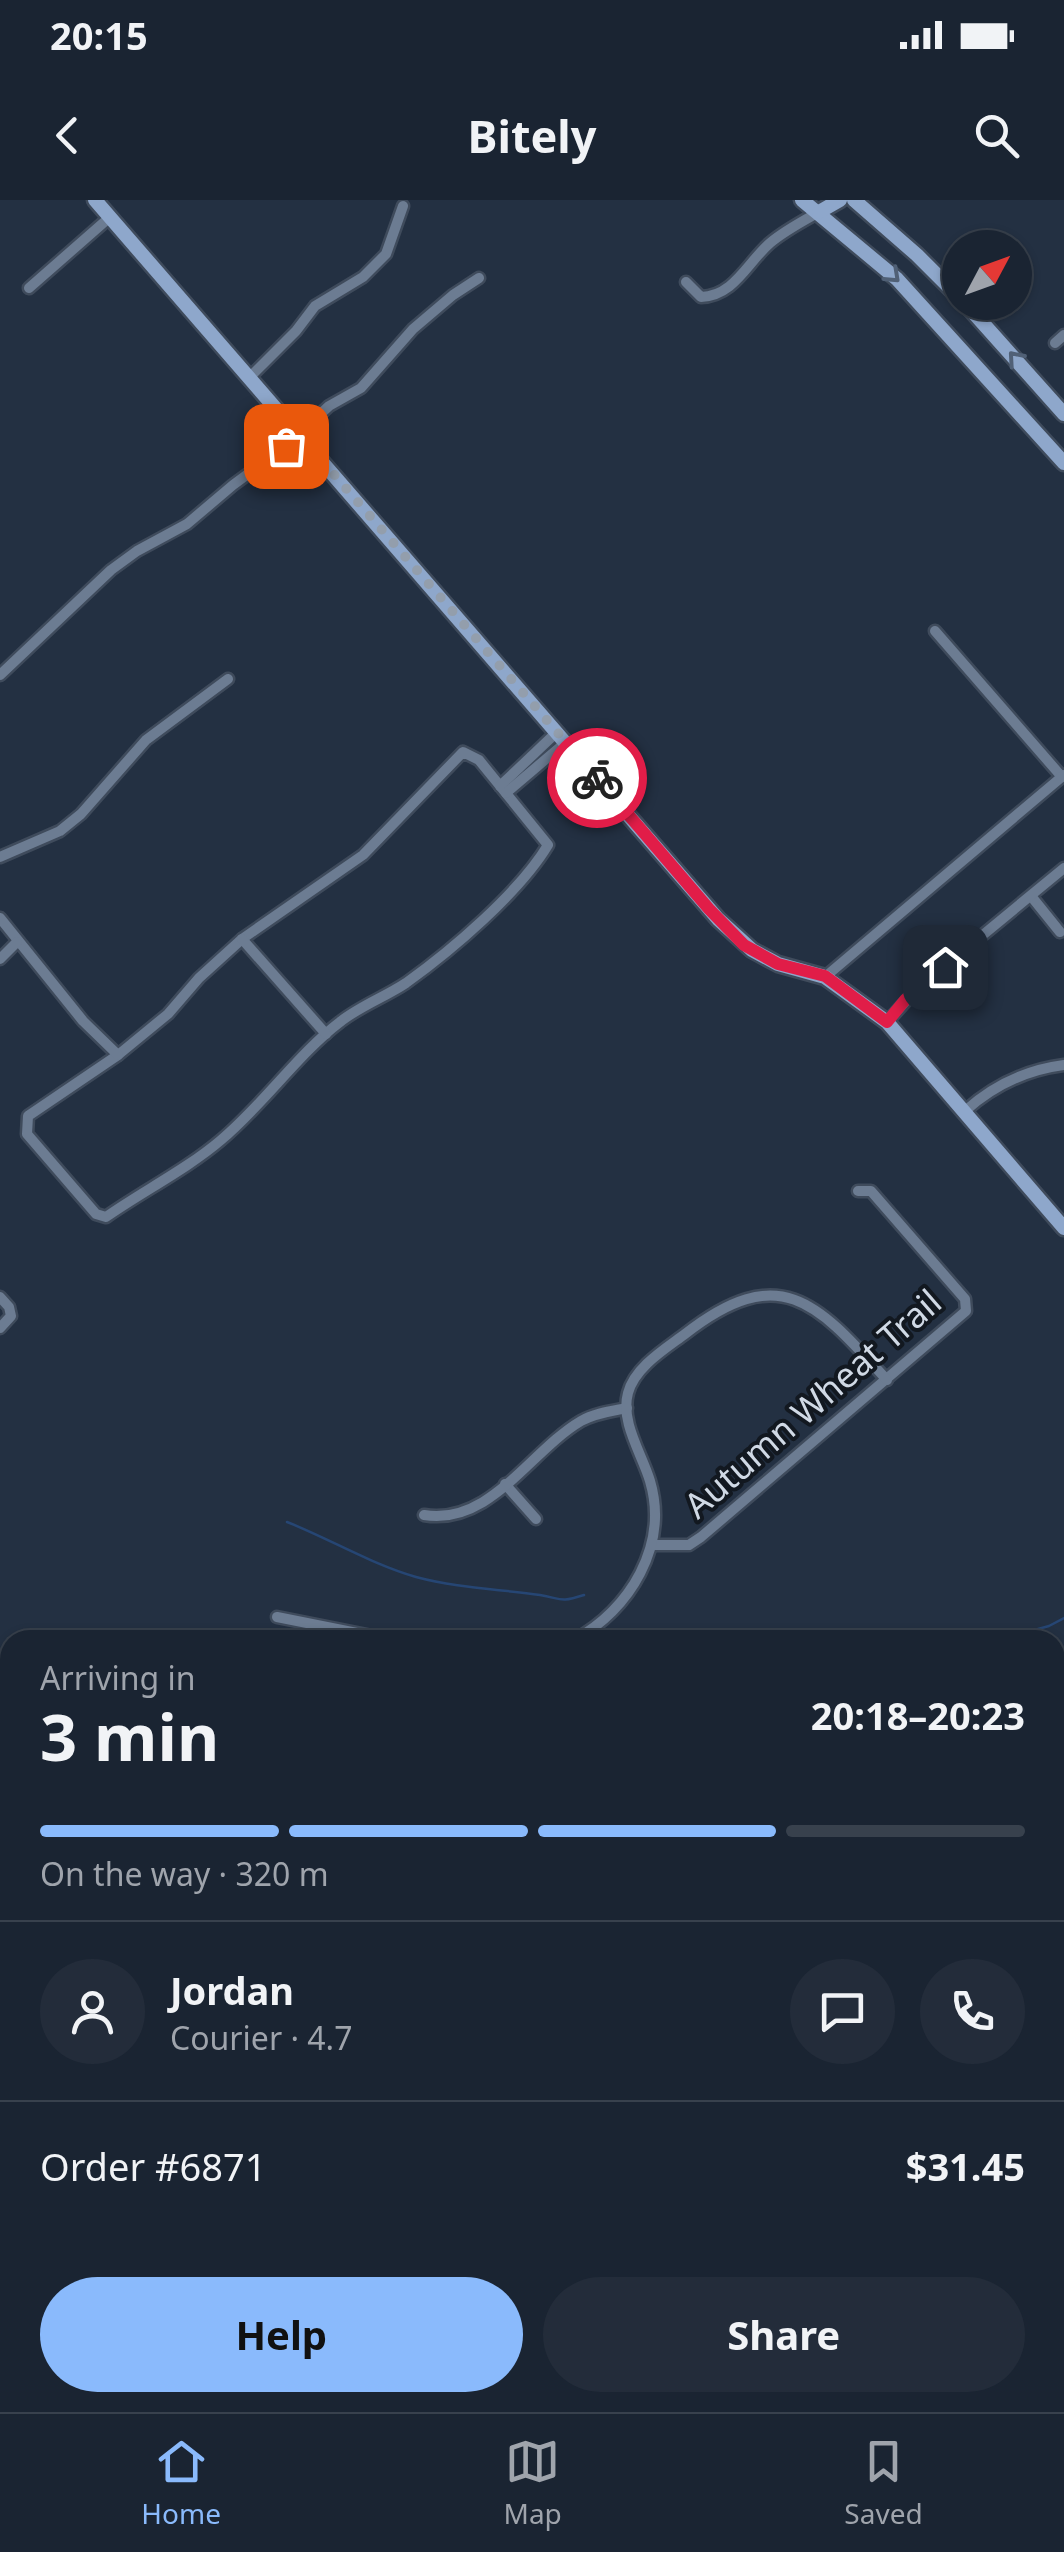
<!DOCTYPE html>
<html lang="en">
<head>
<meta charset="utf-8">
<style>
  :root { --surface:#1a2432; --page:#232c3a; --text:#f1f3f6; --muted:#9fa4ac; --line:#38414d; --accent:#8abafc }
  body { margin:0; font-family:"Noto Sans",sans-serif; background:var(--page); color:var(--text); height:100vh; display:flex; flex-direction:column; font-size:38px; white-space:nowrap }
  * { box-sizing:border-box; margin:0 }
  p { font-size:32px; color:var(--muted) }
  .icon { flex:none; width:55px; height:55px; fill:none; stroke:currentColor; stroke-width:2; stroke-linecap:round; stroke-linejoin:round }
  .map { position:relative; flex:1; overflow:hidden }
  .panel { position:absolute; left:0px; top:1430px; width:1065px; height:782px; display:flex; flex-direction:column; background:var(--surface); border-radius:30px 30px 0 0; box-shadow:0 2px 8px #0004,0 0 0 2px var(--line) }
  .panel>* { flex:none }
  .needle { width:65px; rotate:49deg }
  .tools { position:absolute; left:942px; top:30px; display:grid; gap:20px }
  .tools a { display:grid; place-items:center; width:90px; height:90px; border-radius:50%; background:var(--surface); box-shadow:0 2px 8px #0004,0 0 0 2px var(--line); font-size:50px }
  .pin { position:absolute; display:grid; place-items:center; width:85px; height:85px; color:#fff; margin:-42px; border-radius:20px; box-shadow:0 5px 15px #0006 }
  .courier { position:absolute; display:grid; place-items:center; width:100px; height:100px; margin:-50px; border:8px solid #e11d48; border-radius:50%; background:#fff; color:#222; box-shadow:0 2px 12px #0007 }
  .summary em { font-style:normal; font-weight:700 }
  .summary div { display:flex; flex-direction:column-reverse }
  .summary { display:flex; align-items:center; justify-content:space-between; height:170px; padding:0 40px }
  h1 { font-size:65px; font-weight:700; line-height:75px }
  .bar { display:grid; grid-template-columns:repeat(4,1fr); gap:15px 10px; align-content:center; height:120px; padding:0 40px }
  .bar i { height:12px; border-radius:8px; background:var(--line) }
  .bar .current { background:var(--accent) }
  .bar p { grid-column:span 4 }
  .line { display:flex; align-items:center; gap:25px; padding:0 40px; border-top:2px solid var(--line) }
  .line div { flex:1 }
  .round { display:grid; place-items:center; flex:none; width:105px; height:105px; border-radius:52px; background:var(--page) }
  .cta { display:flex; gap:20px; margin-top:auto; padding:20px 40px }
  .cta a { flex:1; height:115px; border-radius:60px; background:var(--accent); color:#111; font-size:40px; font-weight:700; line-height:115px; text-align:center }
  .cta a+a { background:var(--page); color:var(--text) }
  .status { display:flex; justify-content:space-between; align-items:center; height:70px; padding:0 50px; background:var(--surface); direction:ltr }
  .status svg { height:28px; fill:currentColor }
  header { display:flex; justify-content:space-between; align-items:center; height:130px; padding:0 40px; background:var(--surface); font-size:45px; font-weight:700 }
  .tabs { display:flex; justify-content:space-around; align-items:center; height:140px; border-top:2px solid var(--line); background:var(--surface); font-size:28px; color:var(--muted) }
  .tabs a { display:grid; justify-items:center; gap:5px }
  .tabs .current { color:var(--accent) }
  .map>svg:first-child { display:block }
  .forest { fill:url(#forest-crowns) }
  .lines { fill:none; stroke-linecap:round; stroke-linejoin:round }
  .stream { stroke:#264674; stroke-width:2.5 }
  .river { stroke:#264674; stroke-width:18 }
  .street-casing { stroke:#3f4b5c; stroke-width:15 }
  .secondary-casing { stroke:#3f4b5c; stroke-width:19 }
  .street { stroke:#6c7c92; stroke-width:10 }
  .secondary { stroke:#8ea7cb; stroke-width:14 }
  .oneway { stroke:#506076 }
  .done { stroke:#939eac; stroke-width:10; stroke-dasharray:0 18 }
  .route { stroke:#e11d48; stroke-width:12 }
  .labels { text-anchor:middle; dominant-baseline:central; stroke-width:8; stroke-linejoin:round; paint-order:stroke }
  .street-label { font-size:35px; fill:#d0d9e5; stroke:#121820 }
</style>
</head>
<body>
<div class="status"><b>20:15</b><svg viewBox="0 0 49 12"><path d="M0 12V9h3v3zM5 12V6h3v6zM10 12V3h3v9zM15 12V0h3v12zM26 1h20v11H26zM47 4h2v5h-2z"/></svg></div>
<header><svg class="icon" aria-label="back" viewBox="0 0 24 24"><path d="M15 5l-7 7 7 7"/></svg>Bitely<svg class="icon" aria-label="search" viewBox="0 0 24 24"><circle cx="10" cy="10" r="6"/><path d="M15 15l6 6"/></svg></header>
<div class="map">
<svg width="1064" height="2212" viewBox="0 0 1064 2212">
  <defs>
    <pattern id="forest-crowns" width="20" height="18" patternUnits="userSpaceOnUse" patternTransform="scale(2.5)"><rect width="20" height="18" fill="#334763"/><path d="M2 6a3 3 0 1 1 6 0M12 15a3 3 0 1 1 6 0" fill="none" stroke="#506179"/></pattern>
  </defs>
  <rect width="100%" height="100%" fill="#233042"/>
  <!-- forest -->
  <g class="forest">
    <polygon points="1064,1879 1064,2013 1055,2002 1055,1887"/>
    <polygon points="1064,2120 1064,2212 964,2212 974,2203 1055,2202 1055,2129"/>
  </g>
  <g class="lines">
    <!-- stream -->
    <g class="stream">
      <path d="M287,1322C330,1339 371,1364 416,1377C457,1388 498,1389 540,1395C563,1399 559,1403 584,1395"/>
      <polyline points="720,1432 745,1430 776,1440"/>
      <polyline points="998,1440 1049,1426 1064,1418"/>
    </g>
    <!-- river -->
    <polyline class="river" points="1050,2212 1053,2207 1064,2206"/>
    <!-- street casing -->
    <g class="street-casing">
      <g id="street">
        <path d="M686,82L701,97C734,96 747,63 770,43C784,31 803,21 819,12"/>
        <polyline points="29,88 110,17"/>
        <polyline points="1055,143 1064,135"/>
        <polyline points="249,178 296,131 315,106 363,77 386,54 403,6"/>
        <polyline points="935,431 1062,577"/>
        <polyline points="0,475 111,370 137,351 187,324 233,285 286,246 329,206 361,188 413,129 453,95 479,78"/>
        <path d="M463,552L479,560L548,645C519,693 452,750 406,783C385,797 360,806 340,822C299,853 263,905 221,940C187,969 143,991 106,1017L96,1014L27,934L28,916L118,855L168,814L199,778L242,739L363,655Z"/>
        <polyline points="500,586 557,532"/>
        <polyline points="506,593 566,542"/>
        <polyline points="0,657 60,631 81,614 146,540 228,479"/>
        <polyline points="1031,696 1060,732"/>
        <polyline points="0,718 83,821 118,855"/>
        <polyline points="242,739 326,834"/>
        <polyline points="0,759 17,742"/>
        <polyline points="825,777 1064,575"/>
        <polyline points="887,822 916,790 1064,668"/>
        <path d="M965,911C994,885 1025,870 1064,865"/>
        <polyline points="0,1097 9,1107 11,1116 0,1128"/>
        <polyline points="505,1284 536,1319"/>
        <path d="M424,1315C490,1326 530,1251 581,1221C595,1213 612,1211 627,1208"/>
        <polyline points="653,1345 689,1345 701,1337 966,1111 965,1099 871,991 858,991"/>
        <polyline points="277,1417 392,1440"/>
        <path d="M574,1440C630,1410 669,1345 650,1281C642,1254 620,1222 628,1193C635,1167 665,1149 685,1134C781,1059 818,1104 887,1180"/>
        <polyline points="1055,1664 1064,1661"/>
        <polyline points="0,2000 10,2011"/>
      </g>
    </g>
    <!-- secondary casing -->
    <g class="secondary-casing">
      <g id="secondary">
        <polyline points="95,0 718,719 752,750 778,764 825,777 887,822 1064,1028"/>
        <polyline points="802,0 897,79 1064,263"/>
        <polyline points="854,0 917,55 960,98"/>
        <polyline points="819,12 840,0"/>
        <polyline points="964,102 1064,214"/>
        <polyline points="1055,1496 1064,1488"/>
        <polyline points="1055,1535 1064,1527"/>
        <polyline points="0,1664 10,1676"/>
        <polyline points="0,1708 10,1717"/>
        <polyline points="0,2149 10,2148"/>
        <polyline points="440,2202 448,2212"/>
        <polyline points="477,2202 486,2212"/>
      </g>
    </g>
    <!-- street -->
    <use href="#street" class="street"/>
    <!-- secondary -->
    <use href="#secondary" class="secondary"/>
  </g>
  <!-- one-way arrows -->
  <defs><path id="oneway-chevron" d="M-2-3.5L2.5 0L-2 3.5" fill="none" stroke-width="1.6" stroke-linecap="round" stroke-linejoin="round" transform="scale(2.5)"/></defs>
  <g class="oneway">
    <use href="#oneway-chevron" transform="translate(893 76) rotate(43)"/>
    <use href="#oneway-chevron" transform="translate(1015 158) rotate(-131)"/>
  </g>
  <g class="lines">
    <!-- done -->
    <polyline class="done" points="286,246 299,234 597,578"/>
    <!-- route -->
    <polyline class="route" points="597,578 709,709 744,745 778,764 825,776 887,822 905,800 945,767"/>
  </g>
  <g class="labels">
    <!-- street labels -->
    <g class="street-label">
      <text transform="translate(812 1203) rotate(-41)">Autumn Wheat Trail</text>
    </g>
  </g>
</svg>
<div class="tools">
<a><svg class="needle" viewBox="-14 -14 28 28"><path d="M0-13l5 13h-10z" fill="#e53935"/><path d="M0 13l5-13h-10z" fill="#9fa4ac"/></svg></a>
</div>
<div class="pin" style="left:286px;top:246px;background:#ea580c"><svg class="icon" aria-label="bag" viewBox="0 0 24 24"><path d="M5 8h14l-1 12H6zM9 8a3 3 0 0 1 6 0"/></svg></div>
<div class="pin" style="left:945px;top:767px;background:#1f2937"><svg class="icon" aria-label="home" viewBox="0 0 24 24"><path d="M3 11l9-7 9 7M6 9v11h12V9"/></svg></div>
<div class="courier" style="left:597px;top:578px"><svg class="icon" aria-label="bike" viewBox="0 0 24 24"><circle cx="6" cy="16" r="4"/><circle cx="18" cy="16" r="4"/><path d="M6 16l4-8h5l3 8M10 8l3 8H6M13 5h3"/></svg></div>
<section class="panel">
<div class="summary"><div><h1>3 min</h1><p>Arriving in</p></div><em>20:18–20:23</em></div>
<div class="bar"><i class="current"></i><i class="current"></i><i class="current"></i><i></i><p>On the way · 320 m</p></div>
<div class="line" style="height:180px"><a class="round"><svg class="icon" aria-label="person" viewBox="0 0 24 24"><circle cx="12" cy="8" r="4"/><path d="M4 21q1-7 8-7t8 7"/></svg></a><div><b>Jordan</b><p>Courier · 4.7</p></div><a class="round"><svg class="icon" aria-label="chat" viewBox="0 0 24 24"><path d="M4 5h16v11H9l-5 4z"/></svg></a><a class="round"><svg class="icon" aria-label="phone" viewBox="0 0 24 24"><path d="M5 4h4l2 5-3 2q2 4 5 5l2-3 5 2v4C11 20 4 13 5 4z"/></svg></a></div>
<div class="line" style="height:130px"><div>Order #6871</div><b>$31.45</b></div>
<div class="cta"><a>Help</a><a>Share</a></div>
</section>
</div>
<nav class="tabs">
<a class="current"><svg class="icon" aria-label="home" viewBox="0 0 24 24"><path d="M3 11l9-7 9 7M6 9v11h12V9"/></svg>Home</a>
<a><svg class="icon" aria-label="map" viewBox="0 0 24 24"><path d="M3 6l6-2 6 2 6-2v14l-6 2-6-2-6 2zM9 4v14M15 6v14"/></svg>Map</a>
<a><svg class="icon" aria-label="saved" viewBox="0 0 24 24"><path d="M7 4h10v16l-5-4-5 4z"/></svg>Saved</a>
</nav>
</body>
</html>
